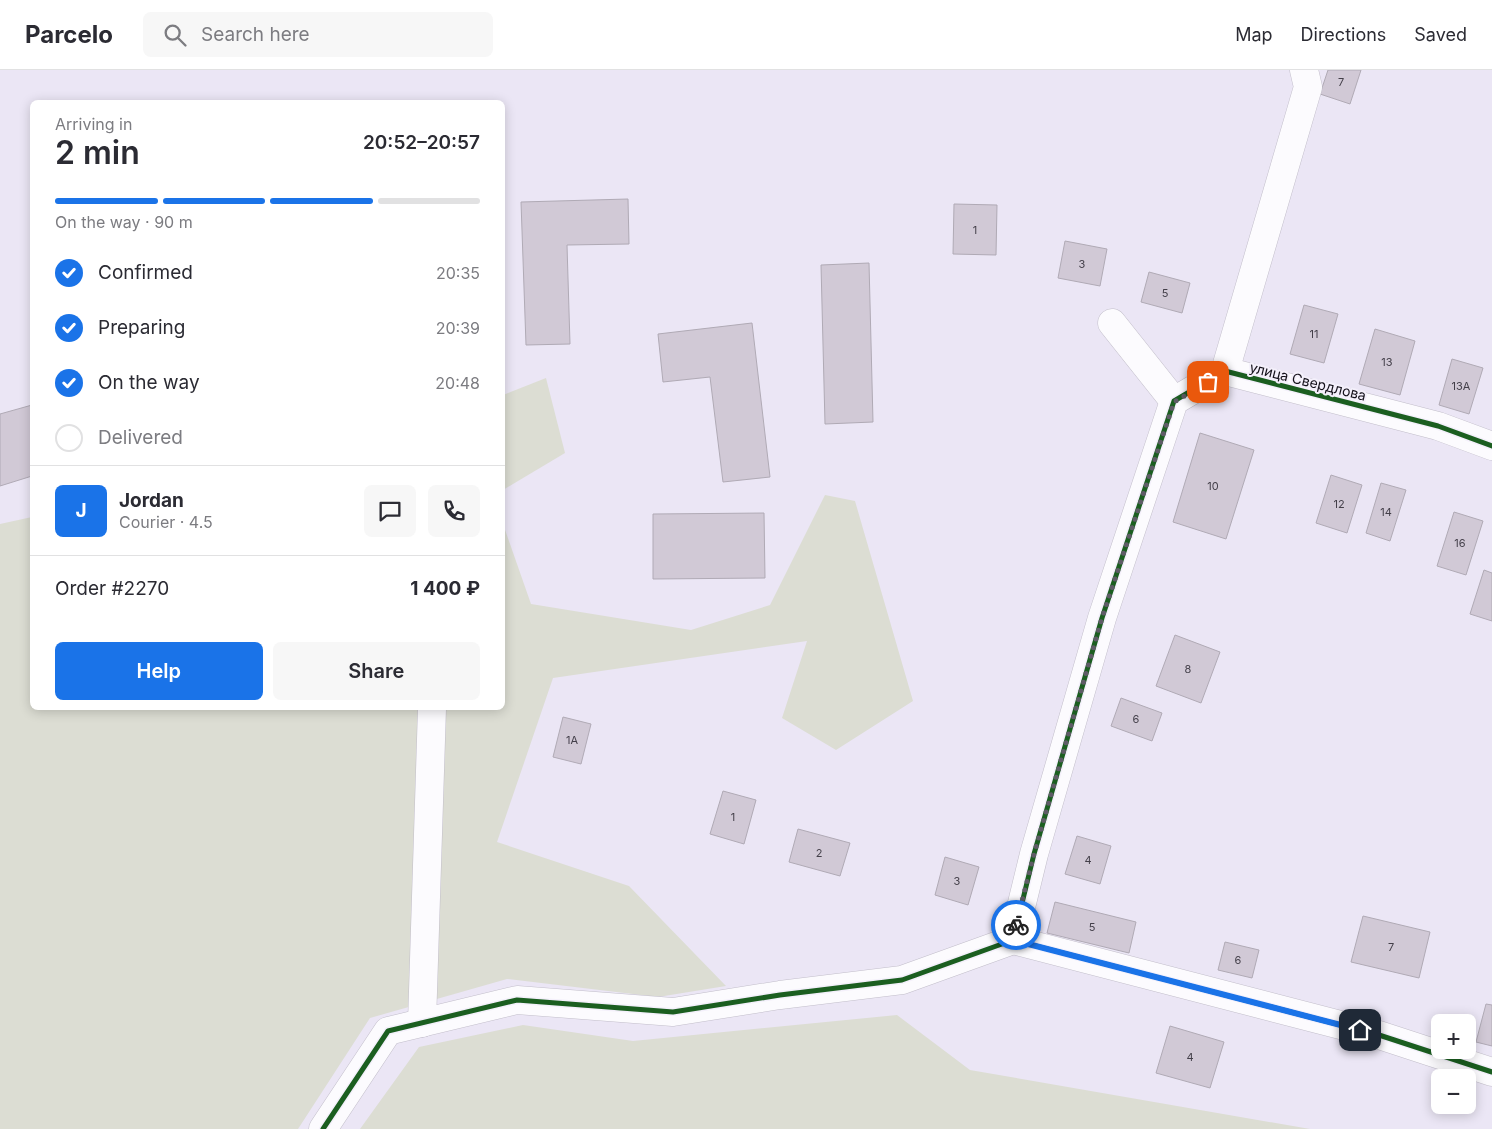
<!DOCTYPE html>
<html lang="en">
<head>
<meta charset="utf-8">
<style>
  :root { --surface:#fff; --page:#f7f7f7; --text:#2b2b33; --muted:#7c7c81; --line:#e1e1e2; --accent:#1a73e8 }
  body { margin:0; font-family:Inter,sans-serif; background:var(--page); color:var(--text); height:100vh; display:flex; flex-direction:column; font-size:19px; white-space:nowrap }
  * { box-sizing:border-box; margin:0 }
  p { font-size:16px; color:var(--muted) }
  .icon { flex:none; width:28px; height:28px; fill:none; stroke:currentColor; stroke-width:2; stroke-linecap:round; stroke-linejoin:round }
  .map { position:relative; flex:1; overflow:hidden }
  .side { position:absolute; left:30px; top:30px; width:475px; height:610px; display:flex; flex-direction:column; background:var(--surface); border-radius:8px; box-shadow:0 2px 12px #0003 }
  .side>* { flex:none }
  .tools { position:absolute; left:1431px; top:944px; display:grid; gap:10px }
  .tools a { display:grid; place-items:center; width:45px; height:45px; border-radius:8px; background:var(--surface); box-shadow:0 2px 12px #0003; font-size:25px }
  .pin { position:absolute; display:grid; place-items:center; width:42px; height:42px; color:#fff; margin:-21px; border-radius:10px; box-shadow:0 2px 8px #0006 }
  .courier { position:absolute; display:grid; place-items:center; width:50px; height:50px; margin:-25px; border:4px solid #1a73e8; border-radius:50%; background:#fff; color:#222; box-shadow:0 1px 6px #0007 }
  .head em { font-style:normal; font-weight:600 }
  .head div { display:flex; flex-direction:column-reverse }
  .head { display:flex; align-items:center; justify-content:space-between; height:85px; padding:0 25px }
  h1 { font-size:32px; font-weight:600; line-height:38px }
  .bar { display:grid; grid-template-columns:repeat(4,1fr); gap:8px 5px; align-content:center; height:60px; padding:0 25px }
  .bar i { height:6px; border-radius:4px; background:var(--line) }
  .bar .current { background:var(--accent) }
  .bar p { grid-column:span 4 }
  .line { display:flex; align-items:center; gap:12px; padding:0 25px; border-top:1px solid var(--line) }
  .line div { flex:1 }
  .round { display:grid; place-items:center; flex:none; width:52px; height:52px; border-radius:8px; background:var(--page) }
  ol { padding:0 25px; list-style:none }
  li { display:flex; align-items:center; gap:15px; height:55px }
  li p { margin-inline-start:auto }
  li .icon { padding:5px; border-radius:50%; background:var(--accent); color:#fff; stroke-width:4 }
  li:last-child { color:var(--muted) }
  li i { width:28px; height:28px; border:2px solid var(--line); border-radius:50% }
  .action { display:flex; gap:10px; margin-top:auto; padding:10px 25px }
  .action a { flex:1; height:58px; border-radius:8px; background:var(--accent); color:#fff; font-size:20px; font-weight:600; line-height:58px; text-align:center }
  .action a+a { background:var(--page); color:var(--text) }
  header { display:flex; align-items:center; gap:30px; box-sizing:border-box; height:70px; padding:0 25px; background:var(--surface); border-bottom:1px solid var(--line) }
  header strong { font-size:24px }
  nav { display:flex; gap:28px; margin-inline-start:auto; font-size:18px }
  .search { width:350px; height:45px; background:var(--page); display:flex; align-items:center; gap:12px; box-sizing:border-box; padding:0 18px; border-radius:8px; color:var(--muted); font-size:19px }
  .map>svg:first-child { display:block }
  .green { fill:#dcddd3 }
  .building { fill:#d1c9d6; stroke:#b0aab5 }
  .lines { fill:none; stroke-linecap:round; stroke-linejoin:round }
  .minor-casing { stroke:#c2beca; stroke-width:29 }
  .minor { stroke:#fcfbfe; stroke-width:28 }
  .cycleway-casing { stroke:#f4f0fb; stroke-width:8 }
  .cycleway { stroke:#1b5e20; stroke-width:5 }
  .done { stroke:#5f5c67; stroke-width:5; stroke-dasharray:0 9 }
  .route { stroke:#1a73e8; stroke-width:6 }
  .labels { text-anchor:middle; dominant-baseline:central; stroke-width:4; stroke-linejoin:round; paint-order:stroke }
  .number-label { font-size:11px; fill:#433f49 }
  .street-label { font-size:14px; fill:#14111a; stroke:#f4f0fb }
</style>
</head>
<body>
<header>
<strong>Parcelo</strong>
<div class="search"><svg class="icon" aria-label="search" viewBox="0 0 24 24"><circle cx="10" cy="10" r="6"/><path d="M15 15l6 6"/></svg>Search here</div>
<nav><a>Map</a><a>Directions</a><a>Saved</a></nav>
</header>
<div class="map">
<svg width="1492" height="1059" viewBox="0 0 1492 1059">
  <rect width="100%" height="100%" fill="#ebe6f5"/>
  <!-- green -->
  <g class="green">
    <polygon points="546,308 565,383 503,420 503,325"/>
    <polygon points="825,425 855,431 913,631 836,680 782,648 807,571 553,608 497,772 629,816 726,916 658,927 507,909 370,948 298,1059 0,1059 0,454 32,447 32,638 502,638 503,454 531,534 691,560 770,535"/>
    <polygon points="897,945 970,1000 1310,1059 360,1059 419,977 523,955 633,971"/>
  </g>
  <!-- building -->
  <g class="building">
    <polygon points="1328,0 1361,0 1350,34 1320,24"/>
    <polygon points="628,129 629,174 567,175 570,274 526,275 521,132"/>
    <polygon points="954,134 997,135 996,185 953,184"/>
    <polygon points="1065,171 1107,179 1100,216 1058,208"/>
    <polygon points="869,193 873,352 825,354 821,195"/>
    <polygon points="1149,202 1190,213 1182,243 1141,232"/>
    <polygon points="1304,235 1338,244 1324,293 1290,284"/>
    <polygon points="752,253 770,407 723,412 710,307 663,312 658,264"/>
    <polygon points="1375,259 1415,271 1400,325 1359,314"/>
    <polygon points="1452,289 1483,298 1469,344 1439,335"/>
    <polygon points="32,335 32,406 0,416 0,344"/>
    <polygon points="1200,363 1254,380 1226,469 1173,452"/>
    <polygon points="1331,405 1362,415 1347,463 1316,453"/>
    <polygon points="1381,413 1406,420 1390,471 1366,463"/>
    <polygon points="1454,442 1483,451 1466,505 1437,496"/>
    <polygon points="764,443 765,508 653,509 653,444"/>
    <polygon points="1484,500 1492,503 1492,551 1470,544"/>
    <polygon points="1175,565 1220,582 1201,633 1156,616"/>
    <polygon points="1121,628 1162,643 1152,671 1111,656"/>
    <polygon points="563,647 591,654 581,694 553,687"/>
    <polygon points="723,721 756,730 744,774 710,764"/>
    <polygon points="798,759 850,773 840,806 789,792"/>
    <polygon points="1077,766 1111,776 1100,814 1065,804"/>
    <polygon points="945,787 979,797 968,835 935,825"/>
    <polygon points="1055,832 1136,852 1129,883 1047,863"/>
    <polygon points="1363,846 1430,862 1419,908 1351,892"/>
    <polygon points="1225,872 1259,880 1252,908 1218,900"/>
    <polygon points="1486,934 1492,935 1492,976 1476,972"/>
    <polygon points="1170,956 1224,972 1210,1018 1156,1003"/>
  </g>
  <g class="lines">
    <!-- minor casing -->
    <g class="minor-casing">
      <g id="minor">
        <polyline points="1112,253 1174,331"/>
        <polyline points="1225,301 1308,17 1304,0"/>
        <polyline points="1013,870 1034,784 1102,548 1174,331 1225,301 1438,356 1492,376"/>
        <polyline points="1013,870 1379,965 1492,1002"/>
        <polyline points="422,953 432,638"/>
        <polyline points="323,1059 388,961 517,930 673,942 780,925 902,910 1013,870"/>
      </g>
    </g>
    <!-- minor -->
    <use href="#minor" class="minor"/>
    <!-- cycleway casing -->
    <g class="cycleway-casing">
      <g id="cycleway">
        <polyline points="1013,870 1034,784 1102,548 1174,331 1225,301 1438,356 1492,376"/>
        <polyline points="1013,870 1379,965 1492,1002"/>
        <polyline points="323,1059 388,961 517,930 673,942 780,925 902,910 1013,870"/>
      </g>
    </g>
    <!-- cycleway -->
    <use href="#cycleway" class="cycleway"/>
  </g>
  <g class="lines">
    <!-- done -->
    <polyline class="done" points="1016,855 1034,784 1102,548 1174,332 1208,312"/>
    <!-- route -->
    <polyline class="route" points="1016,855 1013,870 1360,960"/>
  </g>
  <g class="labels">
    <!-- number labels -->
    <g class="number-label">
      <text x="1341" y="12">7</text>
      <text x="975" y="160">1</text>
      <text x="1082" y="194">3</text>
      <text x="1165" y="223">5</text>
      <text x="1314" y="264">11</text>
      <text x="1387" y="292">13</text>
      <text x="1461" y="316">13А</text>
      <text x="1213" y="416">10</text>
      <text x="1339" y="434">12</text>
      <text x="1386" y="442">14</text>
      <text x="1460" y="473">16</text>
      <text x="1188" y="599">8</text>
      <text x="1136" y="649">6</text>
      <text x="572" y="670">1А</text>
      <text x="733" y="747">1</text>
      <text x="819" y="783">2</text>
      <text x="1088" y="790">4</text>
      <text x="957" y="811">3</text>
      <text x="1092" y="857">5</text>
      <text x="1391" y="877">7</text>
      <text x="1238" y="890">6</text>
      <text x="1190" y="987">4</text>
    </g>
    <!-- street labels -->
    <g class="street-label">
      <text transform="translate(1308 311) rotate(14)">улица Свердлова</text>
    </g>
  </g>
</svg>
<div class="tools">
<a>+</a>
<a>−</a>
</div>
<div class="pin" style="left:1208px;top:312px;background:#ea580c"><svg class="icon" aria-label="bag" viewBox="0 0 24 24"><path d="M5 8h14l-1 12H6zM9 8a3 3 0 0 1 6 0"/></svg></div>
<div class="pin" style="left:1360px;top:960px;background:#1f2937"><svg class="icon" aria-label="home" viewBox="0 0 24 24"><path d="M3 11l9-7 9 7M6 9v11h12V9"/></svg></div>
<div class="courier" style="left:1016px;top:855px"><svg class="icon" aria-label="bike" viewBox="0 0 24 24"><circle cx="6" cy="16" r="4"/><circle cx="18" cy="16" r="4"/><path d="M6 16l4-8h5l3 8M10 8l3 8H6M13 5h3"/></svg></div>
<section class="side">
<div class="head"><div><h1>2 min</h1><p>Arriving in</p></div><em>20:52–20:57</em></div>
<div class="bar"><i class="current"></i><i class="current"></i><i class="current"></i><i></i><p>On the way · 90 m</p></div>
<ol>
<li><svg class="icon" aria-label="check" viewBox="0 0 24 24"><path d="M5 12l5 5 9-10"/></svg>Confirmed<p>20:35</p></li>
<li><svg class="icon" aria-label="check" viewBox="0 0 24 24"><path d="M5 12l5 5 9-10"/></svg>Preparing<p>20:39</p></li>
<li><svg class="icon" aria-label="check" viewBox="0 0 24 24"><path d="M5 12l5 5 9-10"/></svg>On the way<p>20:48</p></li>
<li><i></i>Delivered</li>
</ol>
<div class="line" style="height:90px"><b class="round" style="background:var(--accent);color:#fff">J</b><div><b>Jordan</b><p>Courier · 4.5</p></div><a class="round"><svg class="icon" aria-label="chat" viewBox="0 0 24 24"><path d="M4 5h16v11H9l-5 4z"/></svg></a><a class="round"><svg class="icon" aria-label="phone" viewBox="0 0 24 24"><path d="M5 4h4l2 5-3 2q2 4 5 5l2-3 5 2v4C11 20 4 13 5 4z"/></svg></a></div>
<div class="line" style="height:65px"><div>Order #2270</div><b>1 400 ₽</b></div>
<div class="action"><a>Help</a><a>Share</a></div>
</section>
</div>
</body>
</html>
